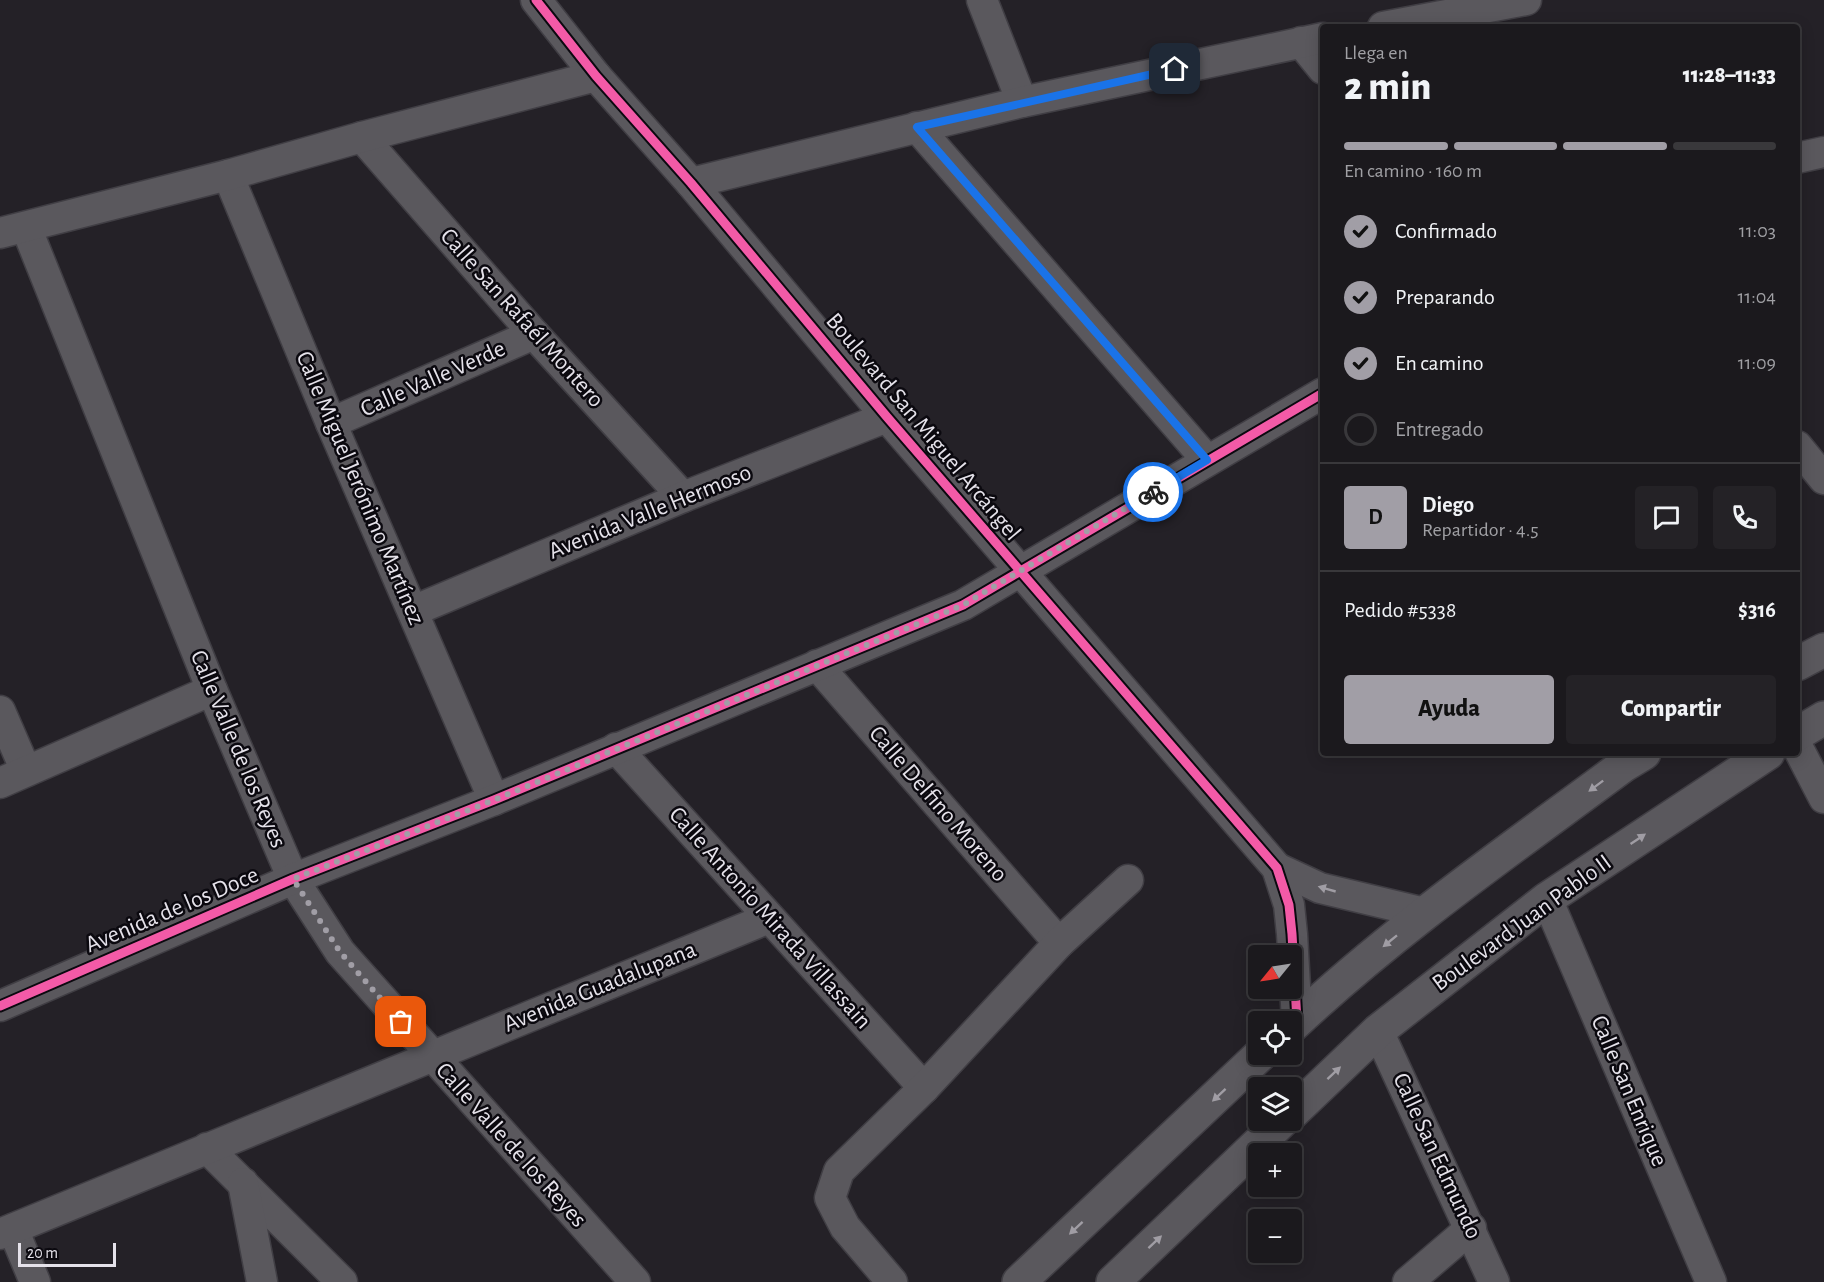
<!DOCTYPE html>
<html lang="es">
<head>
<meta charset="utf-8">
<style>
  :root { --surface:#1b191d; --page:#242226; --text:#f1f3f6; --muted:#a0a0a4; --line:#39383b; --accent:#a19ea6 }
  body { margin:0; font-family:"Alegreya Sans",sans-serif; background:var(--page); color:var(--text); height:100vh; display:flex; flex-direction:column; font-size:22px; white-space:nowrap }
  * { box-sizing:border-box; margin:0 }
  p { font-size:20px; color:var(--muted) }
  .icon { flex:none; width:33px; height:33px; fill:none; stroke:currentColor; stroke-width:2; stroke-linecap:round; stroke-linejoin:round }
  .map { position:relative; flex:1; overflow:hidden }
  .drawer { position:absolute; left:1320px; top:24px; width:480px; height:732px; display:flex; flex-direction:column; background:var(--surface); border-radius:6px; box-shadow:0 3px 15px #0003,0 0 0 2px var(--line) }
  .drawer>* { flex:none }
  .needle { width:39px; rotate:240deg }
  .controls { position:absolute; left:1248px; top:945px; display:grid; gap:12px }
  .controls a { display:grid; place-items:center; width:54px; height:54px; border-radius:6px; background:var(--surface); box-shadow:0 3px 15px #0003,0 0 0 2px var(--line); font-size:30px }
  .scale { position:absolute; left:18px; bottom:15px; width:98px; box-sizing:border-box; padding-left:6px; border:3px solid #e5e2ea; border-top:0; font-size:16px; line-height:21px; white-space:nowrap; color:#e5e2ea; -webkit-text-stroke:4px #0b090f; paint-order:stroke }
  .pin { position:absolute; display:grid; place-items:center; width:51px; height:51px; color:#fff; margin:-26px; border-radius:12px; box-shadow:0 3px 9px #0006 }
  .courier { position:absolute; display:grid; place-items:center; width:60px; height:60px; margin:-30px; border:4px solid #1a73e8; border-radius:50%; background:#fff; color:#222; box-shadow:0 2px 8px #0007 }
  .head em { font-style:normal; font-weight:800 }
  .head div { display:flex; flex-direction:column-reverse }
  .head { display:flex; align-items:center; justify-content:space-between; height:102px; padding:0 24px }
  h1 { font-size:39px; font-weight:800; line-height:45px }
  .bar { display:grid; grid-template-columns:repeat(4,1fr); gap:9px 6px; align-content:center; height:72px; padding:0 24px }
  .bar i { height:8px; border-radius:4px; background:var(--line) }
  .bar .current { background:var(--accent) }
  .bar p { grid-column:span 4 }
  .line { display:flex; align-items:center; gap:15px; padding:0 24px; border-top:2px solid var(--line) }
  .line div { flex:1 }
  .round { display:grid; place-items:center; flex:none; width:63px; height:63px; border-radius:6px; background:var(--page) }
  ol { padding:0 24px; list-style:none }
  li { display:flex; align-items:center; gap:18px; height:66px }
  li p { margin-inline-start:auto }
  li .icon { padding:6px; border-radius:50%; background:var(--accent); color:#111; stroke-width:4 }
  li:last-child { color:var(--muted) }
  li i { width:33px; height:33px; border:3px solid var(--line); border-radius:50% }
  .action { display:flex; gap:12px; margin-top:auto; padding:12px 24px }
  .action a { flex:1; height:69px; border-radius:6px; background:var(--accent); color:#111; font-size:24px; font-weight:800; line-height:69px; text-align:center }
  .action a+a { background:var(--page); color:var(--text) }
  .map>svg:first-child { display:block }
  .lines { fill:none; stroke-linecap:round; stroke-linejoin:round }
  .street-casing { stroke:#403e44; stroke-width:33 }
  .secondary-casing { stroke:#403e44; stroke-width:36 }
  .street { stroke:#5a585d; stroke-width:30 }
  .secondary { stroke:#5a585d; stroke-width:33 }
  .cycleway-casing { stroke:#0b090f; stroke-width:13 }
  .cycleway { stroke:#f35aa7; stroke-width:9 }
  .oneway { fill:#a09da4 }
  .done { stroke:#a19ea6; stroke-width:6; stroke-dasharray:0 10.8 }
  .route { stroke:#1a73e8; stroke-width:8 }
  .labels { text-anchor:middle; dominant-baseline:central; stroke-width:5; stroke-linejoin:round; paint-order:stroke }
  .street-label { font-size:24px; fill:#e5e2ea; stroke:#0b090f }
</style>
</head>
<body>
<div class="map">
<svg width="1824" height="1282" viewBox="0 0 1824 1282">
  <rect width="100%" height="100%" fill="#242127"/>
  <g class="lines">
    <!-- street casing -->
    <g class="street-casing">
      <g id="street">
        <polyline points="536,0 596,76 691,183 887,417 1277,868 1289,905 1292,934 1297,1021"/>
        <polyline points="982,0 1022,102"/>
        <polyline points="1383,27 1526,0"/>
        <polyline points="1301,42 1323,69"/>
        <polyline points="917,127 1207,460"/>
        <polyline points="362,137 534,334 683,497"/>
        <polyline points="1797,158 1824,152"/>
        <polyline points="228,175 331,423 494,800"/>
        <polyline points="691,183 1022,102 1323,38"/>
        <polyline points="26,227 212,690 293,879 340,952 635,1282"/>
        <polyline points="0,233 228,175 362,137 596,76"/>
        <polyline points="331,423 534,334"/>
        <polyline points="1797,446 1824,479"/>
        <polyline points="413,611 683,497 887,417"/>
        <polyline points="817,665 1059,943"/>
        <polyline points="0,711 26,771"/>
        <polyline points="1797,746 1824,798"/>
        <polyline points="616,748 924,1088"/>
        <polyline points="0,783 212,690"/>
        <polyline points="1277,868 1320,888 1425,913"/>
        <polyline points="1547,899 1711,1282"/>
        <polyline points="0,1006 293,879 494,800 963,605 1323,393"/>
        <polyline points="1378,1031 1494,1282"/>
        <polyline points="207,1148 342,1282"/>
        <polyline points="243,1183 262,1282"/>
        <polyline points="13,1229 35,1282"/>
        <polyline points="0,1234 769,918"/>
        <polyline points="892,1282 845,1227 830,1198 839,1171 924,1088 1059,943 1128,880"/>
        <polyline points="1408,1282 1471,1228"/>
      </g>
    </g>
    <!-- secondary casing -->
    <g class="secondary-casing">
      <g id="secondary">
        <polyline points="1797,664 1824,650"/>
        <polyline points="1797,734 1824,718"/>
        <path d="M1292,1026C1394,930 1511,849 1624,765L1644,753"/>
        <polyline points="1292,1113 1378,1031 1547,899 1768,753"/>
        <polyline points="1019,1282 1261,1054"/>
        <polyline points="1113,1282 1283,1120"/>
      </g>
    </g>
    <!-- street -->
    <use href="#street" class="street"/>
    <!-- secondary -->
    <use href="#secondary" class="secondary"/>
    <!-- cycleway casing -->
    <g class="cycleway-casing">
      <g id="cycleway">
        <polyline points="536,0 596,76 691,183 887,417 1277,868 1289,905 1292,934 1297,1021"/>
        <polyline points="0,1006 293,879 494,800 963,605 1323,393"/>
      </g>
    </g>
    <!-- cycleway -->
    <use href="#cycleway" class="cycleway"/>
  </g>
  <!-- one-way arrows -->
  <defs><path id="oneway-solid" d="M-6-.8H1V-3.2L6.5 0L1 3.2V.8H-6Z" transform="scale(1.5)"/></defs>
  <g class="oneway">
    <use href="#oneway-solid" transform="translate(1596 786) rotate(143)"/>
    <use href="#oneway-solid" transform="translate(1638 839) rotate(-34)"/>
    <use href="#oneway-solid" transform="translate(1327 889) rotate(-164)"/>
    <use href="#oneway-solid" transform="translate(1390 941) rotate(141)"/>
    <use href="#oneway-solid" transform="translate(1334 1073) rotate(-43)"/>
    <use href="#oneway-solid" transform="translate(1219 1095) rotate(137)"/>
    <use href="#oneway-solid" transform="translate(1076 1228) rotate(137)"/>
    <use href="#oneway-solid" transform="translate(1155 1242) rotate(-43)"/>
  </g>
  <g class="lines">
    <!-- done -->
    <polyline class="done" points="401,1022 340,952 293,879 494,800 963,605 1153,492"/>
    <!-- route -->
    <polyline class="route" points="1153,492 1207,460 917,127 1175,69"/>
  </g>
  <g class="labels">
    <!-- street labels -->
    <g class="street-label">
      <text transform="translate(522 318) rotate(48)">Calle San Rafaél Montero</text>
      <text transform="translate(433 379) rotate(-24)">Calle Valle Verde</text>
      <text transform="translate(923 427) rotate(50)">Boulevard San Miguel Arcángel</text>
      <text transform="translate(360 488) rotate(67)">Calle Miguel Jerónimo Martínez</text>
      <text transform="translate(650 512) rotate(-22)">Avenida Valle Hermoso</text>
      <text transform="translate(238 749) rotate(67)">Calle Valle de los Reyes</text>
      <text transform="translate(938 804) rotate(49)">Calle Delfino Moreno</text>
      <text transform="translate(172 910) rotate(-23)">Avenida de los Doce</text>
      <text transform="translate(770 918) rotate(48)">Calle Antonio Mirada Villassain</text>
      <text transform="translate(1522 923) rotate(-36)">Boulevard Juan Pablo II</text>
      <text transform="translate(600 987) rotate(-22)">Avenida Guadalupana</text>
      <text transform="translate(1629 1091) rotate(67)">Calle San Enrique</text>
      <text transform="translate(511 1145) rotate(48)">Calle Valle de los Reyes</text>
      <text transform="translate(1437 1156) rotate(65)">Calle San Edmundo</text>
    </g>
  </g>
</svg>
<div class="controls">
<a><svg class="needle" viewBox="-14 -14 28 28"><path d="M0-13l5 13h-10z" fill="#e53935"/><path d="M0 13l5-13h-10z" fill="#a0a0a4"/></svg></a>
<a><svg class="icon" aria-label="locate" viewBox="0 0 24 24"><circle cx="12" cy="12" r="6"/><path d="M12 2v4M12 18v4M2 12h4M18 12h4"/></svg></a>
<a><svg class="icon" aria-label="layers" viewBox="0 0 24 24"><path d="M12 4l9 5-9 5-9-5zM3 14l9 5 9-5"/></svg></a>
<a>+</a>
<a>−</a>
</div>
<div class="scale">20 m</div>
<div class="pin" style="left:401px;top:1022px;background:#ea580c"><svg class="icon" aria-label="bag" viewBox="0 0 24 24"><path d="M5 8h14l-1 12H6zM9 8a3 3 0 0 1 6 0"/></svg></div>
<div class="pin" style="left:1175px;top:69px;background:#1f2937"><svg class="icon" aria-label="home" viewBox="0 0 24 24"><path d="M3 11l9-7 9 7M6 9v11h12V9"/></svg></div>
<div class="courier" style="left:1153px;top:492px"><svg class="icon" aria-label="bike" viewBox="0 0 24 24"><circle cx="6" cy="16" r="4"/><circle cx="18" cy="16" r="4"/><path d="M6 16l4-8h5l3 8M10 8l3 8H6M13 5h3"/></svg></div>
<section class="drawer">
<div class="head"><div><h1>2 min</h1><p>Llega en</p></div><em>11:28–11:33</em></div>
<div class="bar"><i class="current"></i><i class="current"></i><i class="current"></i><i></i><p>En camino · 160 m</p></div>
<ol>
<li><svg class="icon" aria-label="check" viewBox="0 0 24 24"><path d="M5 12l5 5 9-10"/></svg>Confirmado<p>11:03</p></li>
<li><svg class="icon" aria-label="check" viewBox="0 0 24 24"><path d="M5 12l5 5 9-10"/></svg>Preparando<p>11:04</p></li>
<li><svg class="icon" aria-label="check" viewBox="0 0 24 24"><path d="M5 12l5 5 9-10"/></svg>En camino<p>11:09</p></li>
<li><i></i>Entregado</li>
</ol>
<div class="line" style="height:108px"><b class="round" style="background:var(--accent);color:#111">D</b><div><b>Diego</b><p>Repartidor · 4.5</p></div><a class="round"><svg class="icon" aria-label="chat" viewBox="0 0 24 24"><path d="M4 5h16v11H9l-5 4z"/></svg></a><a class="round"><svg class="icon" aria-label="phone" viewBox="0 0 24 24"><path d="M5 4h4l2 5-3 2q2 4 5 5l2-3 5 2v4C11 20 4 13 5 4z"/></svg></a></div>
<div class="line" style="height:78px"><div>Pedido #5338</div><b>$316</b></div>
<div class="action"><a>Ayuda</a><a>Compartir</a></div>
</section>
</div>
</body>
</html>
